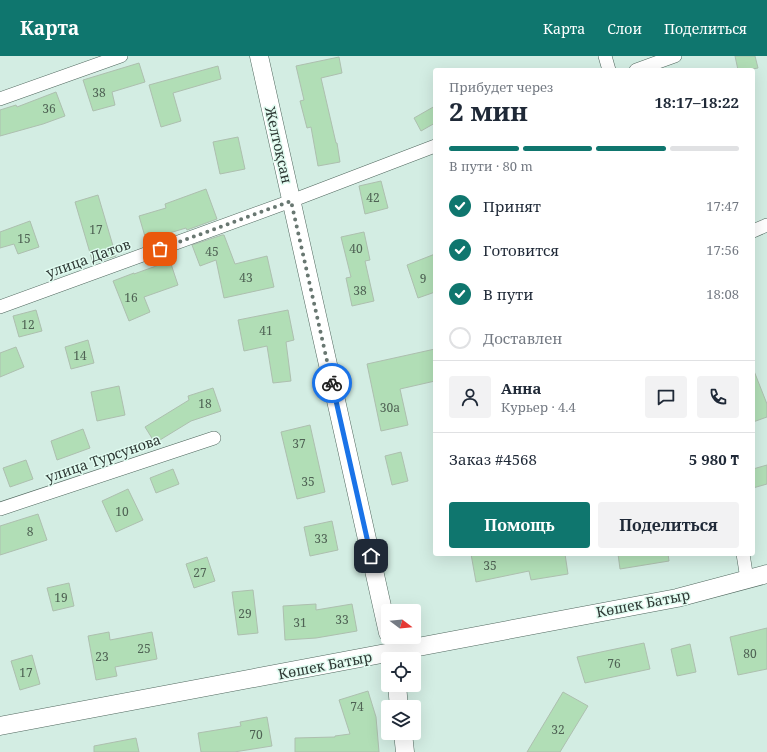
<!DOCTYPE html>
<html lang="ru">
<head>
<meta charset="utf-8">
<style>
  :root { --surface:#fff; --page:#f2f2f3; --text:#1f2937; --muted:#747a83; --line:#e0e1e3; --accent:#0f766e }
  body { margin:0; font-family:"Noto Serif",serif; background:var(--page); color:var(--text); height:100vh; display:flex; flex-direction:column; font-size:15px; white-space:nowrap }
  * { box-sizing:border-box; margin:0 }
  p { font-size:13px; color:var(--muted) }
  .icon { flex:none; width:22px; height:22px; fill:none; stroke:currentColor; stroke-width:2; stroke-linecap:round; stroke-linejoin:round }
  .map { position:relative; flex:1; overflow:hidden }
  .panel { position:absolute; left:433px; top:12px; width:322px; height:488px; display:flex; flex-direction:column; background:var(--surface); border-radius:4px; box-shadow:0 4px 16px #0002 }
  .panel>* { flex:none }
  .needle { width:26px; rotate:106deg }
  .controls { position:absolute; left:381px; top:548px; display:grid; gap:8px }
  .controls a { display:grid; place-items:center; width:40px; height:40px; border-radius:4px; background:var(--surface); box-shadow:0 4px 16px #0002; font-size:20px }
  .pin { position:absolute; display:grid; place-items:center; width:34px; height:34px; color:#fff; margin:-17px; border-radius:8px; box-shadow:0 2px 6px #0006 }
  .courier { position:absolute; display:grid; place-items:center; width:40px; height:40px; margin:-20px; border:3px solid #1a73e8; border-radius:50%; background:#fff; color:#222; box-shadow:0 1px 5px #0007 }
  .headline em { font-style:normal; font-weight:700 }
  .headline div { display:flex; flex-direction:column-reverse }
  .headline { display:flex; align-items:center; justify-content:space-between; height:68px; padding:0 16px }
  h1 { font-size:26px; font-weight:700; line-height:30px }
  .bar { display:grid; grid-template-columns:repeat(4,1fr); gap:6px 4px; align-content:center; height:48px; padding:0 16px }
  .bar i { height:5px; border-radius:3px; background:var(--line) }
  .bar .selected { background:var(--accent) }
  .bar p { grid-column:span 4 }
  .line { display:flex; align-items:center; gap:10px; padding:0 16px; border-top:1px solid var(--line) }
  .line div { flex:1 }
  .round { display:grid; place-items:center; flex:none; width:42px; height:42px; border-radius:4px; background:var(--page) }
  ol { padding:0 16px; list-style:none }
  li { display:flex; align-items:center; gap:12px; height:44px }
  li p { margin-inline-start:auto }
  li .icon { padding:4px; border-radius:50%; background:var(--accent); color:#fff; stroke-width:4 }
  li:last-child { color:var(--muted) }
  li i { width:22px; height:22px; border:2px solid var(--line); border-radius:50% }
  .primary-button { display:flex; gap:8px; margin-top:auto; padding:8px 16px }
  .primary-button a { flex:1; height:46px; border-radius:4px; background:var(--accent); color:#fff; font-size:16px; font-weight:700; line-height:46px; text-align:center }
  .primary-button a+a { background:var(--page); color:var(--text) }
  header { display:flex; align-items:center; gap:24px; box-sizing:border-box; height:56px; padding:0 20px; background:var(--accent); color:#fff }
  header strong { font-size:19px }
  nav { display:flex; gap:22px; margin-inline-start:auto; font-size:14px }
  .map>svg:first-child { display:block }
  .building { fill:#b1deb6; stroke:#adbfaf }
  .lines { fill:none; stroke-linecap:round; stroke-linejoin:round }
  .street-casing { stroke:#50675e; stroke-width:14 }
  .secondary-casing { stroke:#50675e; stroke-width:19 }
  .street { stroke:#fff; stroke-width:13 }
  .secondary { stroke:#fff; stroke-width:18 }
  .done { stroke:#687771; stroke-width:4; stroke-dasharray:0 7.2 }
  .route { stroke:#1a73e8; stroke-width:5 }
  .labels { text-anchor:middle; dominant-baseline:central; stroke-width:3; stroke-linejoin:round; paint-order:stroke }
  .number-label { font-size:12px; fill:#4f6254 }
  .street-label { font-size:14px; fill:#2e3834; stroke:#e0fbf0 }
</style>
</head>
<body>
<header>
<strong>Карта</strong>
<nav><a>Карта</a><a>Слои</a><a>Поделиться</a></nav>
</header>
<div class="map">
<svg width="767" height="696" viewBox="0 0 767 696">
  <rect width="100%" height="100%" fill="#d3ede3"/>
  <!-- building -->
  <g class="building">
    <polygon points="735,0 755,0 758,12 747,14 738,14"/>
    <polygon points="339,1 342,17 321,22 336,87 337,87 340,106 318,110 311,71 307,72 300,45 304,44 296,10"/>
    <polygon points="139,7 145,26 112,36 115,49 93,55 83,24"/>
    <polygon points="218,10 221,23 173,37 181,65 161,71 149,29"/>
    <polygon points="56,36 65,60 43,68 0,80 0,54 16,49 17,51"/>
    <polygon points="435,50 435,67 421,75 414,62"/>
    <polygon points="238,81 245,113 220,118 213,86"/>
    <polygon points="381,125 388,152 365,158 359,130"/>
    <polygon points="206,133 217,163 187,174 186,172 146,184 139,160 166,152 165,148"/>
    <polygon points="98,139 116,200 93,207 75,146"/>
    <polygon points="30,165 39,191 18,198 14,188 0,192 0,176"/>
    <polygon points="364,176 370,204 365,205 374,245 352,250 346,222 351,221 341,181"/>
    <polygon points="222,179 224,179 235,208 267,200 274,231 224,242 216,204 200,210 192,189"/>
    <polygon points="435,198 435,236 418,242 407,209"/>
    <polygon points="170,205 178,229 144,241 150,256 129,265 113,225 134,217 134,218"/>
    <polygon points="36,254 42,275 19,281 13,260"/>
    <polygon points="288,254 294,284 286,286 291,325 273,327 267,290 244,295 238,264"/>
    <polygon points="88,284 94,307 71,313 65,291"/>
    <polygon points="16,291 24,311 0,321 0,297"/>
    <polygon points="435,293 435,325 400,333 408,369 381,375 367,308"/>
    <polygon points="753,315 754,315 767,348 767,361 753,366"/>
    <polygon points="119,330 125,359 97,365 91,336"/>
    <polygon points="213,332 221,355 191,365 155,387 145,371 189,344 188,340"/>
    <polygon points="310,369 325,436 297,443 281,376"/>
    <polygon points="83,373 90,392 57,404 51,385"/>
    <polygon points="401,396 408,425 392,429 385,400"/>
    <polygon points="26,404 33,423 10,431 3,412"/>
    <polygon points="767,409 767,428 753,432 753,413"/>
    <polygon points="173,413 179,428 156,437 150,422"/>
    <polygon points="128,433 143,464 116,476 102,445"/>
    <polygon points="38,458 47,484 0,499 0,470"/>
    <polygon points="332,465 338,494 310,500 304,471"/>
    <polygon points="471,498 565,498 568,518 531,524 529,515 476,526"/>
    <polygon points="618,498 668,498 669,505 620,513"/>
    <polygon points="207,501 215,525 194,532 186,508"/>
    <polygon points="69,527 74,550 53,555 47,532"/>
    <polygon points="253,534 258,577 238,579 232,536"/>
    <polygon points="316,548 316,554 352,548 357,575 316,582 285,584 283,550"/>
    <polygon points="767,572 767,613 738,619 730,581"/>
    <polygon points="109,576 110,584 152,576 157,603 115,611 117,620 96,624 88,580"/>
    <polygon points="644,587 650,613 585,627 577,601"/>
    <polygon points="690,588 696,616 677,620 671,593"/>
    <polygon points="32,599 40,628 20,634 11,605"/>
    <polygon points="368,635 376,661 379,696 295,696 295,682 335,681 335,680 350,678 339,644"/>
    <polygon points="563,636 588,650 560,696 527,696"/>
    <polygon points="267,661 272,690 234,696 201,696 198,677 241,670 240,666"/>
    <polygon points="136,682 139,696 94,696 94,690"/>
  </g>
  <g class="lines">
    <!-- street casing -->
    <g class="street-casing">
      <g id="street">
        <polyline points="605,0 609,14"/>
        <polyline points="636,14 675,0"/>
        <polyline points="0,43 121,0"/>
        <polyline points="753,175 767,169"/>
        <polyline points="0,251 291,145 435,90"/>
        <polyline points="0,453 214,382"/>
        <polyline points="743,498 747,523"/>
      </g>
    </g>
    <!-- secondary casing -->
    <g class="secondary-casing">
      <g id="secondary">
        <polyline points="259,0 388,577"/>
        <polyline points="397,629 399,651"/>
        <polyline points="0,670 677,542 767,518"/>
        <polyline points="403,677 405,696"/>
      </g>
    </g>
    <!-- street -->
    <use href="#street" class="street"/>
    <!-- secondary -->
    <use href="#secondary" class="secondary"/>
  </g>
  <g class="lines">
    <!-- done -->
    <polyline class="done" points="160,193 291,145 332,327"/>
    <!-- route -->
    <polyline class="route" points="332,327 371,500"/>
  </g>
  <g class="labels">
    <!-- number labels -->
    <g class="number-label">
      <text x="99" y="36">38</text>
      <text x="49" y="52">36</text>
      <text x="373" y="141">42</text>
      <text x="96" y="173">17</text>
      <text x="24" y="182">15</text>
      <text x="356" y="192">40</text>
      <text x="212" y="195">45</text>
      <text x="246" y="221">43</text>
      <text x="423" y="222">9</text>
      <text x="360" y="234">38</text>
      <text x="131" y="241">16</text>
      <text x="28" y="268">12</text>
      <text x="266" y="274">41</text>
      <text x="80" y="299">14</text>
      <text x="205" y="347">18</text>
      <text x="390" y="351">30а</text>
      <text x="299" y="387">37</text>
      <text x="308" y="425">35</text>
      <text x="122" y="455">10</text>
      <text x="30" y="475">8</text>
      <text x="321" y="482">33</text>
      <text x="490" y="509">35</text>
      <text x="200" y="516">27</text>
      <text x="61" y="541">19</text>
      <text x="245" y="557">29</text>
      <text x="342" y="563">33</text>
      <text x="300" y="566">31</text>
      <text x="144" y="592">25</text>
      <text x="750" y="597">80</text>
      <text x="102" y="600">23</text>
      <text x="614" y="607">76</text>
      <text x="26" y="616">17</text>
      <text x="357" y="650">74</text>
      <text x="558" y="673">32</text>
      <text x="256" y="678">70</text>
    </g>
    <!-- street labels -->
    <g class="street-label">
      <text transform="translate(279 89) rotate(77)">Желтоқсан</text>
      <text transform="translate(88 202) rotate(-20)">улица Датов</text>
      <text transform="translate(103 402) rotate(-19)">улица Турсунова</text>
      <text transform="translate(643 547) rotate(-11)">Көшек Батыр</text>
      <text transform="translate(325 609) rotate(-11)">Көшек Батыр</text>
    </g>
  </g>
</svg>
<div class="controls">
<a><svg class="needle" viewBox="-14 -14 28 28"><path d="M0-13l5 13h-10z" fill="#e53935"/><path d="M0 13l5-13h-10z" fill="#747a83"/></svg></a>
<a><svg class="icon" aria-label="locate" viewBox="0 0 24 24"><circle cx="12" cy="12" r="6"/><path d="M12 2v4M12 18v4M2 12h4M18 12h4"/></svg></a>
<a><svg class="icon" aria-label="layers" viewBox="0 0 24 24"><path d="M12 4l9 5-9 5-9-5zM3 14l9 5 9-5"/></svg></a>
</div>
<div class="pin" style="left:160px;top:193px;background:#ea580c"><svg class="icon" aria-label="bag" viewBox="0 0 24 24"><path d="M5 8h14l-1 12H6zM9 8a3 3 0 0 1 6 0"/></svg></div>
<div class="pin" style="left:371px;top:500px;background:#1f2937"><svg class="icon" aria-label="home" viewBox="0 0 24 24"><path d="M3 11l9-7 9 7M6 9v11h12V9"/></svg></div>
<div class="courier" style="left:332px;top:327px"><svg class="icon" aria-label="bike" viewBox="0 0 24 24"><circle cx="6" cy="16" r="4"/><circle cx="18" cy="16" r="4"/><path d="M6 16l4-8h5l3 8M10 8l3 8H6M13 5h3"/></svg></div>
<section class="panel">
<div class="headline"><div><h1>2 мин</h1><p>Прибудет через</p></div><em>18:17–18:22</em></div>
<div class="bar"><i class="selected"></i><i class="selected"></i><i class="selected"></i><i></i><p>В пути · 80 m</p></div>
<ol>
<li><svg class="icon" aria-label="check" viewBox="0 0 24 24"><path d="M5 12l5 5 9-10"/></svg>Принят<p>17:47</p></li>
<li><svg class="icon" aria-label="check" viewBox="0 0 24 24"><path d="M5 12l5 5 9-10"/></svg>Готовится<p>17:56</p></li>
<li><svg class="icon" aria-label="check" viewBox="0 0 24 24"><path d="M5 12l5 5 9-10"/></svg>В пути<p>18:08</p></li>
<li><i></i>Доставлен</li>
</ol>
<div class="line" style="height:72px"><a class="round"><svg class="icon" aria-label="person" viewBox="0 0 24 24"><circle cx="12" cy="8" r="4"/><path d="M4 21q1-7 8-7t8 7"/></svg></a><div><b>Анна</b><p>Курьер · 4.4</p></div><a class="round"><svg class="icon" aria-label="chat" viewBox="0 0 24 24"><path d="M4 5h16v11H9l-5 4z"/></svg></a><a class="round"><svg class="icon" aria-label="phone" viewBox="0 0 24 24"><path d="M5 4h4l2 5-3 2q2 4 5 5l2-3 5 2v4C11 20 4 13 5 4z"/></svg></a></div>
<div class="line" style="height:52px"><div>Заказ #4568</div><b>5 980 ₸</b></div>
<div class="primary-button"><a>Помощь</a><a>Поделиться</a></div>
</section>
</div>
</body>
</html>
